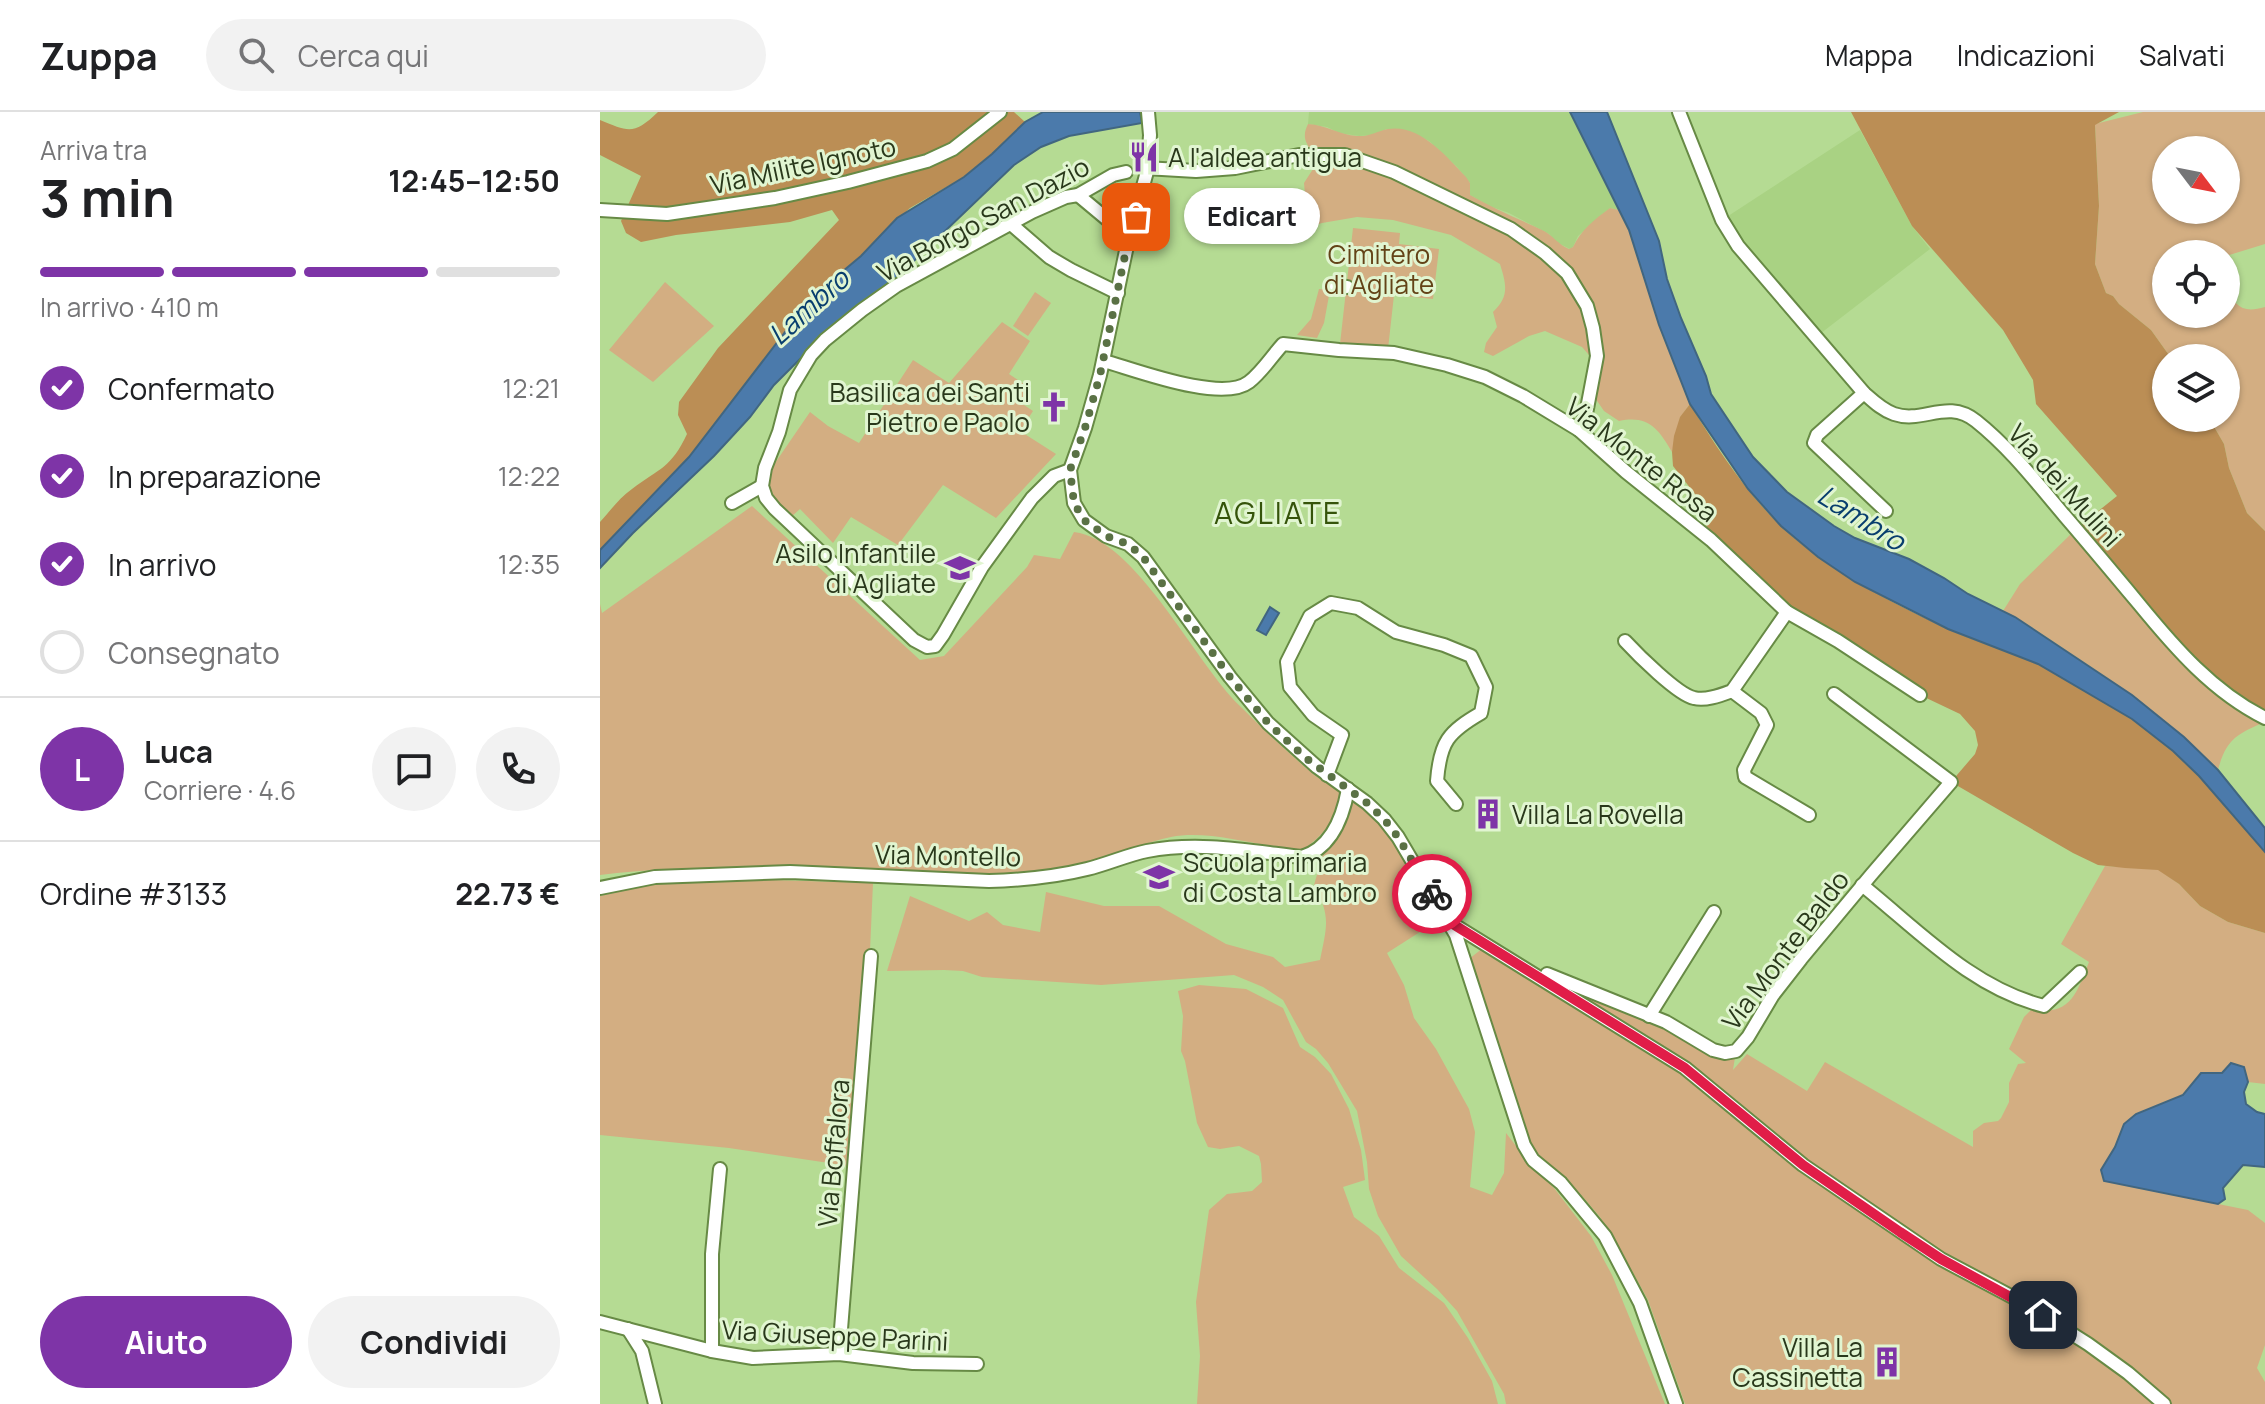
<!DOCTYPE html>
<html lang="it">
<head>
<meta charset="utf-8">
<style>
  :root { --surface:#fff; --page:#f2f2f2; --text:#202124; --muted:#757577; --line:#e0e0e0; --accent:#7e34a7 }
  body { margin:0; font-family:Manrope,sans-serif; background:var(--page); color:var(--text); height:100vh; display:flex; flex-direction:column; font-size:30px; white-space:nowrap }
  * { box-sizing:border-box; margin:0 }
  p { font-size:26px; color:var(--muted) }
  .icon { flex:none; width:44px; height:44px; fill:none; stroke:currentColor; stroke-width:2; stroke-linecap:round; stroke-linejoin:round }
  .map { position:relative; flex:1; overflow:hidden }
  .panel { display:flex; flex-direction:column; background:var(--surface); width:600px }
  .panel>* { flex:none }
  .needle { width:52px; rotate:122deg }
  .controls { position:absolute; left:1552px; top:24px; display:grid; gap:16px }
  .controls a { display:grid; place-items:center; width:88px; height:88px; border-radius:50%; background:var(--surface); box-shadow:0 2px 6px #0004; font-size:40px }
  .pin { position:absolute; display:grid; place-items:center; width:68px; height:68px; color:#fff; margin:-34px; border-radius:16px; box-shadow:0 4px 12px #0006 }
  .courier { position:absolute; display:grid; place-items:center; width:80px; height:80px; margin:-40px; border:6px solid #e11d48; border-radius:50%; background:#fff; color:#222; box-shadow:0 2px 10px #0007 }
  .bubble { position:absolute; height:56px; border-radius:28px; background:var(--surface); box-shadow:0 2px 6px #0004; font-size:26px; font-weight:700; line-height:56px; text-align:center }
  .overview em { font-style:normal; font-weight:700 }
  .overview div { display:flex; flex-direction:column-reverse }
  .overview { display:flex; align-items:center; justify-content:space-between; height:136px; padding:0 40px }
  h1 { font-size:52px; font-weight:700; line-height:60px }
  .bar { display:grid; grid-template-columns:repeat(4,1fr); gap:12px 8px; align-content:center; height:96px; padding:0 40px }
  .bar i { height:10px; border-radius:6px; background:var(--line) }
  .bar .current { background:var(--accent) }
  .bar p { grid-column:span 4 }
  .line { display:flex; align-items:center; gap:20px; padding:0 40px; border-top:2px solid var(--line) }
  .line div { flex:1 }
  .round { display:grid; place-items:center; flex:none; width:84px; height:84px; border-radius:42px; background:var(--page) }
  ol { padding:0 40px; list-style:none }
  li { display:flex; align-items:center; gap:24px; height:88px }
  li p { margin-inline-start:auto }
  li .icon { padding:8px; border-radius:50%; background:var(--accent); color:#fff; stroke-width:4 }
  li:last-child { color:var(--muted) }
  li i { width:44px; height:44px; border:4px solid var(--line); border-radius:50% }
  .cta { display:flex; gap:16px; margin-top:auto; padding:16px 40px }
  .cta a { flex:1; height:92px; border-radius:48px; background:var(--accent); color:#fff; font-size:32px; font-weight:700; line-height:92px; text-align:center }
  .cta a+a { background:var(--page); color:var(--text) }
  header { display:flex; align-items:center; gap:48px; box-sizing:border-box; height:112px; padding:0 40px; background:var(--surface); border-bottom:2px solid var(--line) }
  header strong { font-size:38px }
  nav { display:flex; gap:44px; margin-inline-start:auto; font-size:28px }
  .search { width:560px; height:72px; background:var(--page); display:flex; align-items:center; gap:20px; box-sizing:border-box; padding:0 28px; border-radius:44px; color:var(--muted); font-size:30px }
  main { display:flex; flex:1; min-height:0 }
  .map>svg:first-child { display:block }
  .built { fill:#a9d283 }
  .green { fill:#d3ae82; fill-rule:evenodd }
  .forest { fill:#bb8e55 }
  .water { fill:#4b7aab; stroke:#416680; stroke-width:2 }
  .lines { fill:none; stroke-linecap:round; stroke-linejoin:round }
  .minor-casing { stroke:#678a45; stroke-width:16 }
  .minor { stroke:#fff; stroke-width:12 }
  .done { stroke:#5a7145; stroke-width:8; stroke-dasharray:0 14.4 }
  .route { stroke:#e11d48; stroke-width:10 }
  .labels { text-anchor:middle; dominant-baseline:central; stroke-width:6; stroke-linejoin:round; paint-order:stroke }
  .poi-label { font-size:26px; fill:#29381b; stroke:#e1f5d1; text-anchor:start }
  .street-label { font-size:26px; fill:#29381b; stroke:#e1f5d1 }
  .park-label { font-size:26px; fill:#634317; stroke:#e1f5d1 }
  .water-label { font-size:28px; font-style:italic; fill:#083e6e; stroke:#e1f5d1 }
  .quarter-label { font-size:30px; letter-spacing:2px; fill:#35540a; stroke:#e1f5d1 }
</style>
</head>
<body>
<header>
<strong>Zuppa</strong>
<div class="search"><svg class="icon" aria-label="search" viewBox="0 0 24 24"><circle cx="10" cy="10" r="6"/><path d="M15 15l6 6"/></svg>Cerca qui</div>
<nav><a>Mappa</a><a>Indicazioni</a><a>Salvati</a></nav>
</header>
<main>
<section class="panel">
<div class="overview"><div><h1>3 min</h1><p>Arriva tra</p></div><em>12:45–12:50</em></div>
<div class="bar"><i class="current"></i><i class="current"></i><i class="current"></i><i></i><p>In arrivo · 410 m</p></div>
<ol>
<li><svg class="icon" aria-label="check" viewBox="0 0 24 24"><path d="M5 12l5 5 9-10"/></svg>Confermato<p>12:21</p></li>
<li><svg class="icon" aria-label="check" viewBox="0 0 24 24"><path d="M5 12l5 5 9-10"/></svg>In preparazione<p>12:22</p></li>
<li><svg class="icon" aria-label="check" viewBox="0 0 24 24"><path d="M5 12l5 5 9-10"/></svg>In arrivo<p>12:35</p></li>
<li><i></i>Consegnato</li>
</ol>
<div class="line" style="height:144px"><b class="round" style="background:var(--accent);color:#fff">L</b><div><b>Luca</b><p>Corriere · 4.6</p></div><a class="round"><svg class="icon" aria-label="chat" viewBox="0 0 24 24"><path d="M4 5h16v11H9l-5 4z"/></svg></a><a class="round"><svg class="icon" aria-label="phone" viewBox="0 0 24 24"><path d="M5 4h4l2 5-3 2q2 4 5 5l2-3 5 2v4C11 20 4 13 5 4z"/></svg></a></div>
<div class="line" style="height:104px"><div>Ordine #3133</div><b>22.73 €</b></div>
<div class="cta"><a>Aiuto</a><a>Condividi</a></div>
</section>
<div class="map">
<svg width="1665" height="1292" viewBox="0 0 1665 1292">
  <rect width="100%" height="100%" fill="#b5db93"/>
  <!-- built -->
  <g class="built">
    <polygon points="709,0 970,0 1019,98 1010,96 978,124 973,135 970,137 956,130 949,122 909,101 889,94 870,83 870,71 857,55 829,29 817,23 786,17 775,23 759,24 739,21 727,15 708,12"/>
    <polygon points="1260,18 1312,114 1330,137 1216,225 1122,108"/>
  </g>
  <!-- green -->
  <g class="green">
    <path d="M1543,0H1665V132L1626,144V142H1566V202H1626V174C1635,194 1642,202 1665,195V419L1647,401L1629,356L1624,332L1609,306H1626V246H1571L1551,218L1519,192L1513,184L1506,181L1495,152L1499,94L1495,12ZM1566,38H1626V98H1566Z"/>
    <path d="M708,12C727,13 739,23 757,24C770,25 777,19 788,17C820,12 846,44 866,65L870,71V83C894,97 919,107 944,119C953,124 959,133 969,137L973,135C981,118 995,107 1010,96L1019,98L1029,118L1059,213L1090,292L1080,306L1072,340C1058,316 1048,303 1019,309L1004,299L991,280L993,252L989,243L982,235L945,219L929,224L893,244L884,240L886,231L897,215L893,200C910,184 906,172 900,152L851,123L793,108L757,105L722,111L683,123L668,125L653,111H635L626,115L617,107L622,94L655,90V82H660L662,89L705,82L704,71L713,57V40C705,31 702,24 708,12Z"/>
    <polygon points="753,116 800,121 799,132 839,137 833,187 794,183 788,237 740,232"/>
    <polygon points="65,170 114,214 53,270 9,238"/>
    <polygon points="719,177 730,178 724,211 717,226 697,223 711,207"/>
    <polygon points="435,180 451,191 428,224 413,214"/>
    <polygon points="402,210 430,229 409,262 430,276 421,291 433,299 420,319 456,342 396,406 343,373 298,433 251,405 233,431 200,397 191,405 170,381 167,371 173,354 210,300 228,314 259,331 313,248 349,271"/>
    <path d="M152,394L320,548L344,544L427,455L434,443L460,447L474,420C536,427 595,551 640,594C663,617 687,640 712,661C721,669 733,672 741,682C739,706 721,725 703,738C662,736 611,717 571,725C524,735 479,761 431,765C419,766 406,764 395,764C368,763 342,762 316,761C211,757 104,750 0,763V492L2,501Z"/>
    <path d="M1476,417L1665,610C1636,622 1626,628 1618,658C1576,616 1531,581 1482,549C1456,532 1430,513 1403,499L1420,472Z"/>
    <path d="M754,687C789,715 817,759 833,801L818,805L823,818L787,841L804,873L814,906L836,937L869,997L875,1020L870,1075L892,1083L904,1061L906,1021L934,1057L954,1076L991,1124L1012,1163L1065,1292H906L904,1282L857,1199L837,1177L801,1144L778,1104L769,1077L767,1050L757,999L728,951L716,937L706,930L683,888L663,875L634,863L501,873L382,865L363,859L344,858L287,859L310,784L369,809L387,800L403,813L440,820L446,780L504,794H559L626,832L673,845L685,855L720,848C727,814 731,804 714,773L723,742L741,720Z"/>
    <path d="M1505,754L1558,757L1579,772L1600,794L1628,810L1665,821V972L1648,970L1644,955L1631,951L1622,961H1601L1583,983L1536,1002L1524,1012L1515,1035L1501,1058L1504,1069L1648,1098L1665,1111V1233L1657,1256L1665,1270V1292H1085L1048,1188L1021,1139L1000,1105L982,1084L932,1036L890,914L880,872L869,847L883,836L909,849L1081,958L1198,1055L1313,1135L1377,1173L1410,1189L1506,1251L1553,1291L1556,1286L1528,1261L1488,1232L1420,1189L1341,1147L1300,1120L1203,1053L1085,956L932,860L947,862L1066,910L1113,938L1125,941L1136,939L1133,958L1147,942L1207,979L1225,950L1373,1035V1019L1384,1011L1398,1009L1401,1006L1409,990V971L1418,952L1426,951L1409,937L1424,905L1432,897C1472,905 1477,879 1489,850L1461,832Z"/>
    <polygon points="172,768 273,771 270,839 249,1054 129,1036 0,1023 0,784 62,770"/>
    <polygon points="599,873 646,877 683,896 700,935 715,945 731,962 749,997 761,1038 765,1068 743,1075 754,1105 779,1124 799,1156 844,1191 868,1226 892,1269 898,1292 597,1292 600,1244 596,1190 609,1098 627,1082 652,1079 662,1070 661,1052 659,1044 639,1034 620,1037 608,1035 597,1011 585,949 581,939 583,904 578,879"/>
  </g>
  <!-- forest -->
  <g class="forest">
    <path d="M58,0H414L425,10L392,42L364,65L310,96L261,144L224,175L189,215L89,345L0,438V410C10,399 20,385 32,377C60,356 71,356 87,322L78,303L79,290L118,236L239,108L232,98L190,110L76,123L41,130L26,121L21,109L41,64L0,43V8C29,20 34,23 58,0Z"/>
    <polygon points="1251,0 1519,0 1495,13 1499,94 1495,152 1506,181 1513,184 1519,192 1551,218 1571,246 1566,246 1566,306 1609,306 1624,332 1629,356 1647,401 1665,419 1665,606 1600,560 1476,417 1517,384 1436,292 1433,268 1403,218 1312,114"/>
    <path d="M1090,292C1116,335 1145,379 1181,414C1228,459 1289,489 1346,516C1376,530 1408,538 1437,552C1470,567 1502,587 1532,607C1585,642 1625,692 1665,740V821L1628,810L1600,794L1579,772L1558,758L1525,756L1498,753L1473,741L1351,670L1375,642L1378,633L1375,619L1360,602L1320,583L1187,500L1111,428L1098,386L1073,354L1072,340L1074,324L1080,305Z"/>
  </g>
  <!-- water -->
  <g class="water">
    <polygon points="443,0 540,0 542,11 469,24 441,35 414,53 295,167 269,187 208,239 174,273 150,305 114,344 33,421 0,456 0,438 89,345 189,215 224,175 261,144 297,106 364,65 392,42 425,10"/>
    <polygon points="970,0 1007,0 1059,129 1067,167 1081,206 1106,264 1111,282 1153,345 1187,380 1234,414 1255,426 1309,447 1344,466 1368,482 1415,505 1532,583 1584,625 1618,658 1665,716 1665,740 1599,664 1573,639 1532,607 1438,552 1348,517 1255,470 1218,445 1181,414 1148,377 1090,292 1059,213 1029,118"/>
    <polygon points="670,495 679,501 666,523 657,518"/>
    <polygon points="1631,951 1644,955 1648,970 1644,980 1646,992 1657,1000 1665,1002 1665,1055 1643,1053 1623,1076 1625,1087 1618,1092 1504,1069 1501,1058 1515,1035 1524,1012 1536,1002 1583,983 1601,961 1622,961"/>
  </g>
  <g class="lines">
    <!-- minor casing -->
    <g class="minor-casing">
      <g id="minor">
        <polyline points="548,0 550,23 548,56 528,129 500,263 485,316 470,358 474,391 484,408 506,424 528,432 543,445 630,565 668,611 717,655 767,691 784,707 798,725 856,823 924,1033 933,1048 961,1071 1005,1124 1040,1191 1076,1292"/>
        <path d="M1079,0L1122,108L1138,134L1264,281C1273,289 1282,298 1294,302C1323,312 1347,286 1376,309C1410,336 1436,370 1464,403C1489,432 1514,462 1539,492C1575,536 1613,580 1665,606"/>
        <polyline points="545,56 596,59 635,56 699,43 745,43 794,60 911,117 945,141 967,161 987,194 993,216 997,244 986,302 979,318"/>
        <polyline points="478,83 514,113 528,129"/>
        <polyline points="0,98 67,102 175,86 248,70 327,49 353,37 400,0"/>
        <polyline points="411,112 449,145 471,158 518,181"/>
        <polyline points="734,174 747,175"/>
        <path d="M504,249C536,258 622,291 649,270C662,260 672,244 683,232L739,238L794,241L847,253L885,265L923,284L979,318L1026,360L1111,428L1187,500L1238,529L1320,583"/>
        <polyline points="1264,281 1217,323 1214,331 1286,399"/>
        <polyline points="470,358 454,364 432,386 382,455 343,523 335,534 327,535 314,528 175,397 166,386 162,374 165,356 179,320 190,278 211,243 225,228 262,198 296,174 432,100 466,85 478,83 513,63 526,60"/>
        <polyline points="132,391 162,374"/>
        <path d="M1025,529C1037,542 1078,583 1094,586C1106,589 1121,583 1132,579L1187,500"/>
        <polyline points="1132,579 1161,601 1167,613 1144,658 1145,665 1209,703"/>
        <path d="M727,663L742,623L713,603L690,575L687,550L710,504L731,491L758,496L796,520L844,533L871,544L886,575L881,601C848,620 840,630 837,669L856,692"/>
        <path d="M1262,773C1319,819 1372,876 1444,894L1480,860"/>
        <path d="M0,776L55,765L190,760L389,769C423,768 455,765 487,757C508,752 527,743 547,739C599,729 650,739 702,745C731,736 743,705 748,677"/>
        <polyline points="851,811 1085,956 1203,1053 1341,1147 1420,1189 1488,1232 1528,1261 1564,1292"/>
        <polyline points="947,862 1066,910 1113,938 1125,941 1136,939 1148,925 1173,883 1201,847 1271,763 1351,670 1234,582"/>
        <polyline points="1049,904 1114,800"/>
        <polyline points="0,1210 112,1239 153,1246 239,1242 313,1251 377,1252"/>
        <polyline points="28,1217 42,1239 55,1292"/>
        <polyline points="112,1239 112,1142 120,1057"/>
        <polyline points="239,1242 271,844"/>
      </g>
    </g>
    <!-- minor -->
    <use href="#minor" class="minor"/>
  </g>
  <g class="lines">
    <!-- done -->
    <polyline class="done" points="536,105 528,129 500,263 485,316 470,358 474,391 484,408 506,424 528,432 543,445 630,565 668,611 707,647 767,691 784,707 798,725 832,782"/>
    <!-- route -->
    <polyline class="route" points="832,782 848,809 1085,956 1203,1053 1300,1120 1341,1147 1443,1203"/>
  </g>
  <!-- icons -->
  <defs>
    <g id="restaurant-bare" transform="scale(2.4)"><path d="M-5-6h1v4h1v-4h1v4h1v-4h1v5L-1.5 .5V6h-2V.5L-5-1ZM5-6V6H3V1.5H1.5Q1.5-4 5-6Z" fill="#7e34a7" stroke="#e1f5d1" stroke-width="2.5" paint-order="stroke"/></g>
    <g id="church-bare" transform="scale(2.4)"><path d="M-1.2-6h2.4v3.5h3.3v2.4h-3.3V6h-2.4V-.1h-3.3v-2.4h3.3Z" fill="#7e34a7" stroke="#e1f5d1" stroke-width="2.5" paint-order="stroke"/></g>
    <g id="school-bare" transform="scale(2.4)"><path d="M0-5L7-2L0 1L-7-2ZM-4 1L0 2.5L4 1V4Q0 6-4 4Z" fill="#7e34a7" stroke="#e1f5d1" stroke-width="2.5" paint-order="stroke"/></g>
    <g id="building-bare" transform="scale(2.4)"><path d="M-4-6H4V6H1V3H-1V6H-4ZM-2.5-4.3h1.7v1.8h-1.7ZM.8-4.3h1.7v1.8H.8ZM-2.5-1h1.7V.8h-1.7ZM.8-1h1.7V.8H.8Z" fill="#7e34a7" stroke="#e1f5d1" stroke-width="2.5" paint-order="stroke"/></g>
  </defs>
  <g fill-rule="evenodd">
    <use href="#restaurant-bare" x="544" y="45"/>
    <use href="#church-bare" x="454" y="295"/>
    <use href="#school-bare" x="360" y="456"/>
    <use href="#building-bare" x="888" y="702"/>
    <use href="#school-bare" x="559" y="765"/>
    <use href="#building-bare" x="1287" y="1250"/>
  </g>
  <g class="labels">
    <!-- poi labels -->
    <g class="poi-label">
      <text x="568" y="45">A l'aldea antigua</text>
      <text x="430" y="280" text-anchor="end">Basilica dei Santi<tspan x="430" dy="30">Pietro e Paolo</tspan></text>
      <text x="336" y="441" text-anchor="end">Asilo Infantile<tspan x="336" dy="30">di Agliate</tspan></text>
      <text x="912" y="702">Villa La Rovella</text>
      <text x="583" y="750">Scuola primaria<tspan x="583" dy="30">di Costa Lambro</tspan></text>
      <text x="1263" y="1235" text-anchor="end">Villa La<tspan x="1263" dy="30">Cassinetta</tspan></text>
    </g>
    <!-- street labels -->
    <g class="street-label">
      <text transform="translate(203 53) rotate(-12)">Via Milite Ignoto</text>
      <text transform="translate(383 107) rotate(-28)">Via Borgo San Dazio</text>
      <text transform="translate(1042 347) rotate(38)">Via Monte Rosa</text>
      <text transform="translate(1465 373) rotate(48)">Via dei Mulini</text>
      <text transform="translate(348 743) rotate(1)">Via Montello</text>
      <text transform="translate(1185 838) rotate(-53)">Via Monte Baldo</text>
      <text transform="translate(233 1041) rotate(-85)">Via Boffalora</text>
      <text transform="translate(235 1223) rotate(3)">Via Giuseppe Parini</text>
    </g>
    <!-- park labels -->
    <g class="park-label">
      <text x="779" y="142">Cimitero<tspan x="779" dy="30">di Agliate</tspan></text>
    </g>
    <!-- water labels -->
    <g class="water-label">
      <text transform="translate(208 194) rotate(-42)">Lambro</text>
      <text transform="translate(1262 405) rotate(32)">Lambro</text>
    </g>
    <!-- quarter labels -->
    <g class="quarter-label">
      <text x="678" y="400">AGLIATE</text>
    </g>
  </g>
</svg>
<div class="controls">
<a><svg class="needle" viewBox="-14 -14 28 28"><path d="M0-13l5 13h-10z" fill="#e53935"/><path d="M0 13l5-13h-10z" fill="#757577"/></svg></a>
<a><svg class="icon" aria-label="locate" viewBox="0 0 24 24"><circle cx="12" cy="12" r="6"/><path d="M12 2v4M12 18v4M2 12h4M18 12h4"/></svg></a>
<a><svg class="icon" aria-label="layers" viewBox="0 0 24 24"><path d="M12 4l9 5-9 5-9-5zM3 14l9 5 9-5"/></svg></a>
</div>
<div class="pin" style="left:536px;top:105px;background:#ea580c"><svg class="icon" aria-label="bag" viewBox="0 0 24 24"><path d="M5 8h14l-1 12H6zM9 8a3 3 0 0 1 6 0"/></svg></div>
<div class="pin" style="left:1443px;top:1203px;background:#1f2937"><svg class="icon" aria-label="home" viewBox="0 0 24 24"><path d="M3 11l9-7 9 7M6 9v11h12V9"/></svg></div>
<div class="courier" style="left:832px;top:782px"><svg class="icon" aria-label="bike" viewBox="0 0 24 24"><circle cx="6" cy="16" r="4"/><circle cx="18" cy="16" r="4"/><path d="M6 16l4-8h5l3 8M10 8l3 8H6M13 5h3"/></svg></div>
<div class="bubble" style="left:584px;top:76px;width:136px">Edicart</div>
</div>
</main>
</body>
</html>
